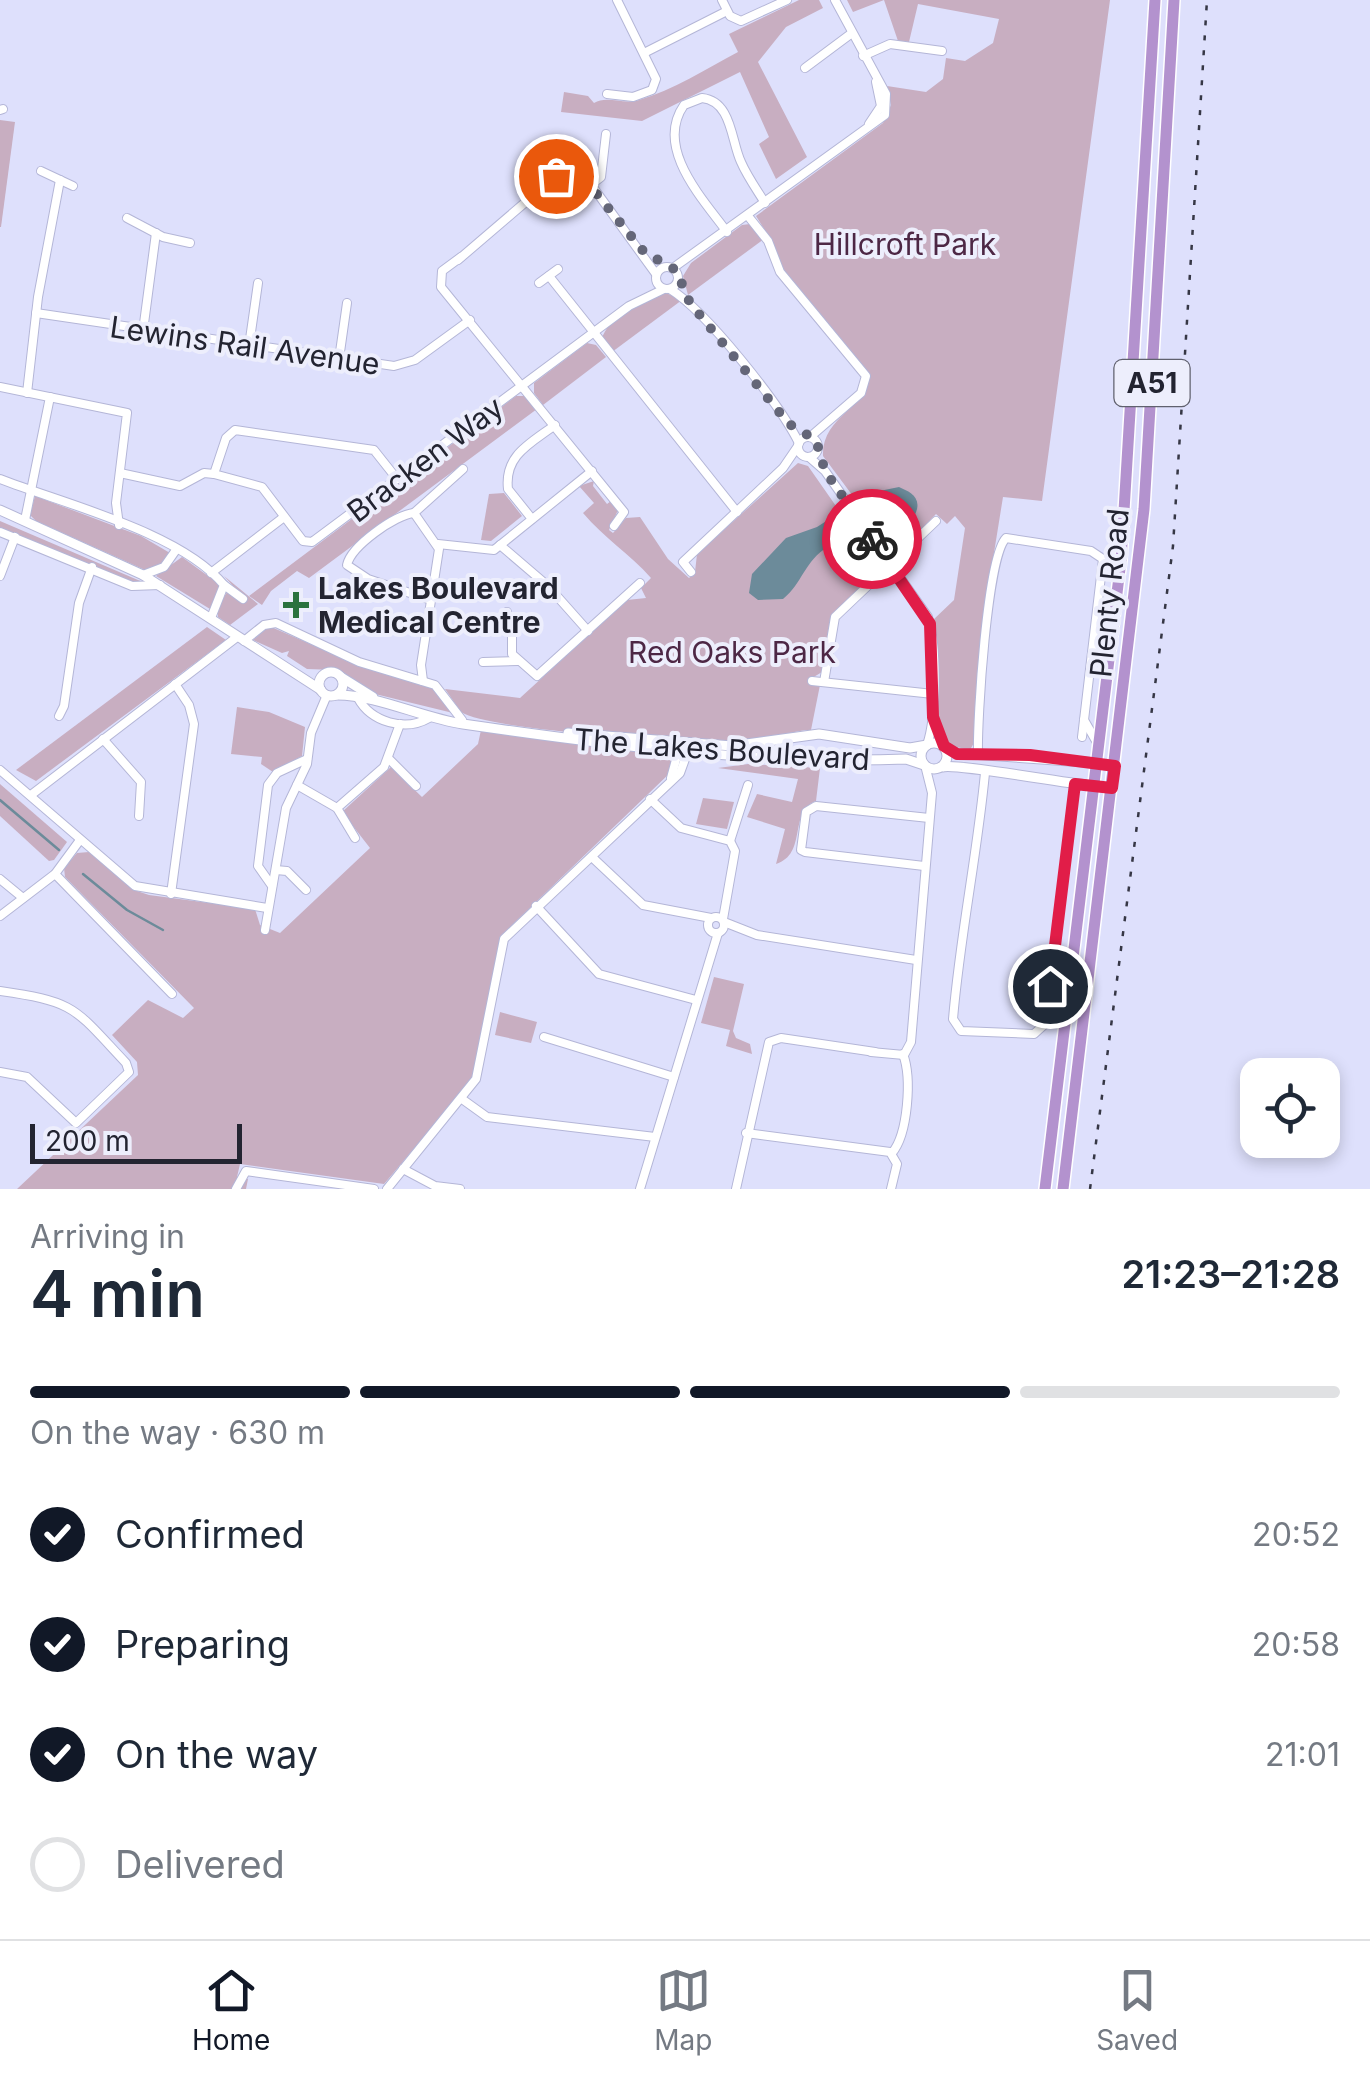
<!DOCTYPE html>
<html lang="en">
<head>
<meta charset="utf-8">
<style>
  :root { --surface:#fff; --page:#f2f2f3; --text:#1f2937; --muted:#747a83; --line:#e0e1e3; --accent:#111827 }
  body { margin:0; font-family:Inter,sans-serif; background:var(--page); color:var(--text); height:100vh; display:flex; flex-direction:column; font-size:38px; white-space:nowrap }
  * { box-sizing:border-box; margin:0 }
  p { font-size:32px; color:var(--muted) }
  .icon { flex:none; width:55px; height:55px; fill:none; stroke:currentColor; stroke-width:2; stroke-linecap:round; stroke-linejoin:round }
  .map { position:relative; height:1189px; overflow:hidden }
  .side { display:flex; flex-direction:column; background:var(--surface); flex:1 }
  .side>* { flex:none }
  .fabs { position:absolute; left:1240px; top:1058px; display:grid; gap:20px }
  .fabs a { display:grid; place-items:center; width:100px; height:100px; border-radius:20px; background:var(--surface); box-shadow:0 5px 15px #0003; font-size:50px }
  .scale { position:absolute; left:30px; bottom:25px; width:212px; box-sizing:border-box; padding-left:10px; border:5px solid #232431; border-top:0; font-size:28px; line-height:35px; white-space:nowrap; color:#232431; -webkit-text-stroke:8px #edeefc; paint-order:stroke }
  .pin { position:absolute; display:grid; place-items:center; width:85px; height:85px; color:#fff; margin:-42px; border:5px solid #fff; border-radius:50%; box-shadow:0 2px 10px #0007 }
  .courier { position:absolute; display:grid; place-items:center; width:100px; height:100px; margin:-50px; border:8px solid #e11d48; border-radius:50%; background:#fff; color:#222; box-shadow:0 2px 12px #0007 }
  .head em { font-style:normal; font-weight:600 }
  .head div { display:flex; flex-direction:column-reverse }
  .head { display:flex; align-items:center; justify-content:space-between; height:170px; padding:0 30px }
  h1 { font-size:65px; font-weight:600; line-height:75px }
  .bar { display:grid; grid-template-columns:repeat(4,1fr); gap:15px 10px; align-content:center; height:120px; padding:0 30px }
  .bar i { height:12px; border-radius:8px; background:var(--line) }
  .bar .active { background:var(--accent) }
  .bar p { grid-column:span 4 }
  ol { padding:0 30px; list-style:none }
  li { display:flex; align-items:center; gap:30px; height:110px }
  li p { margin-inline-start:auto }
  li .icon { padding:10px; border-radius:50%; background:var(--accent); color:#fff; stroke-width:4 }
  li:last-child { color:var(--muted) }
  li i { width:55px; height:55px; border:5px solid var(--line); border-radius:50% }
  .dock { display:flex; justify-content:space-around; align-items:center; height:140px; border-top:2px solid var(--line); background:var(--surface); font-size:28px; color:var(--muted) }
  .dock a { display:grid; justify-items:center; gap:5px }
  .dock .active { color:var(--accent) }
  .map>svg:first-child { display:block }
  .green { fill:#c8aec1 }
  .water { fill:#6c8b9a }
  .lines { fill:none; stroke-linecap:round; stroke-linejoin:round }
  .stream { stroke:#6c8b9a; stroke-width:2.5 }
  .minor-casing { stroke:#b4b6d7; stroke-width:10 }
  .tertiary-casing { stroke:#b4b6d7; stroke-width:11 }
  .trunk-casing { stroke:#fff; stroke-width:14 }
  .minor { stroke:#fff; stroke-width:8 }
  .tertiary { stroke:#fff; stroke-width:9 }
  .trunk { stroke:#b392ce; stroke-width:11 }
  .rail { stroke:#363745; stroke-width:2.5; stroke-dasharray:5 10; stroke-linecap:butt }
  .done { stroke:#646678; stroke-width:10; stroke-dasharray:0 18 }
  .route { stroke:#e11d48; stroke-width:12 }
  .poi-dot { fill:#2a723e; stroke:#edeefc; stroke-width:4 }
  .labels { text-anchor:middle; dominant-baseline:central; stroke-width:8; stroke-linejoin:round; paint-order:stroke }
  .shield { fill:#edeefc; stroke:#60616e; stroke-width:2.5 }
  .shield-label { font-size:28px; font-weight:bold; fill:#232431 }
  .park-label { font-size:30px; fill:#4d2745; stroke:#edeefc }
  .street-label { font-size:30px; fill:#232431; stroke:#edeefc }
  .poi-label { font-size:30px; font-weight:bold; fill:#232431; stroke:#edeefc; text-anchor:start }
</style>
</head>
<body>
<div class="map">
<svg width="1370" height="1189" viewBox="0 0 1370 1189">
  <rect width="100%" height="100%" fill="#dee0fc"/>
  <!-- green -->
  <g class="green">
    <path d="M799,0H819L823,8L786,27L758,62L807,157L776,179L759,144L769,137L740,72L642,121L561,112L564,92L588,96L594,103C607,95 623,105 639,100C673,90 706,69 738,52L729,34Z"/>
    <path d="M847,0H1110L1042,501L1003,497L988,590L975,741L970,750L948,745L939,731L933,620L954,600L965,528L955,516L947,524L936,514L897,555L823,456C821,415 872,406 868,375L781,269L771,240L756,216L883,123L891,105L887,86L926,92L943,79L946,58L965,61L993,43L999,19L918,4L909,42L898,41L884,0L853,12Z"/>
    <polygon points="0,120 15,122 1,227 0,227"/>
    <polygon points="750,224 764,239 688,295 683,276 691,263 742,225"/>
    <path d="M666,293L682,300L612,352L602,339C605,320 647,295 666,293Z"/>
    <polygon points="587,343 596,345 606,357 543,405 534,393 534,383"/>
    <polygon points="516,396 526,396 537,409 309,578 297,571 271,591 262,605 249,596"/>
    <path d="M798,463L808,466L880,569L831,619L822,672L812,678L820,685L811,730C790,730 771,741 751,742C706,743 493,732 461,712L445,689L520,698L627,600L646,598L641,588L651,578C630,554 604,538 583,513L594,503L579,486L594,481L593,486L607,504L611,501L618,510L609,530L613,533L626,518L640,517L668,559L689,578L695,572L697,554Z"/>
    <polygon points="504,493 522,516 491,541 481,540 489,494"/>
    <polygon points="35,496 141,536 170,553 163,564 145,570 36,521 30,515"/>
    <polygon points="0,521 145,583 133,583 0,529"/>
    <polygon points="182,557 219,584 220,593 210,609 156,576"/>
    <polygon points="224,576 258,604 230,625 218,617 218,605 228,591 241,602 245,599"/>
    <polygon points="269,626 361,666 434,687 453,713 375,694 335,670 307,669 287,656 289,651 282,653 253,640"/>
    <polygon points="207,627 226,640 36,781 16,770"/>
    <polygon points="237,707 269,712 305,727 302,756 273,772 261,764 262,757 231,754"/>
    <polygon points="481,730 669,754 674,764 672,771 507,930 471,1081 384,1184 240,1164 237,1177 248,1179 246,1189 17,1189 138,1075 137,1062 112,1035 148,1000 183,1018 194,1008 65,877 64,868 77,853 89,852 134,890 149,895 255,909 260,925 280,933 370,848 342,812 391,767 422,797 478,744"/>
    <path d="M748,764L820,768L816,801C788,811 808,854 776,864L785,829L747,817L757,794L792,802L798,779L718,768Z"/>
    <polygon points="0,784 67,842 54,860 49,861 0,816"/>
    <polygon points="703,798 734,802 727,829 696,824"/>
    <polygon points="714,977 744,984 733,1031 736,1038 750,1044 752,1054 726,1046 730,1030 701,1023"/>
    <polygon points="500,1012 537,1022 531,1043 495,1035"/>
  </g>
  <!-- water -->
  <path class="water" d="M899,487C908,491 920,496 917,509C908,544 851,533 828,547C805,560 802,584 783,599L758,600L749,593L752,574L786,538L817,527L870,493Z"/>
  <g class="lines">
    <!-- stream -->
    <g class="stream">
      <polyline points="0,800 59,850"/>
      <polyline points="83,874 127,910 163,930"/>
    </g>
    <!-- minor casing -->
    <g class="minor-casing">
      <g id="minor">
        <polyline points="722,0 730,16 741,21 787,0"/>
        <polyline points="644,53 727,11"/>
        <polyline points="863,56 890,44 942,51"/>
        <polyline points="805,68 852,33"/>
        <polyline points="607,94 633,97 652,90 656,79 617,0"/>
        <polyline points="0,110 3,109"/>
        <polyline points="869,124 881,106 876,82"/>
        <polyline points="41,171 73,186"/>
        <polyline points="557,180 573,175 584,183"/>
        <polyline points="588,187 601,177 606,134"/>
        <polyline points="748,216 768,241 780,272 866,376 861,393 810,437"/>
        <polyline points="127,218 163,237 190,243"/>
        <path d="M727,232C703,199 654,148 684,105L702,98C732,101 731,141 741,162C747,176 757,190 765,203"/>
        <polyline points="461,257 442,271 441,287 624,512 614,526"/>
        <polyline points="458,260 556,176 571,169 590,183 656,274"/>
        <circle cx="667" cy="278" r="11"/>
        <polyline points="673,268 885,115 886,94 835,0"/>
        <polyline points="549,276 737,512"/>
        <polyline points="539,283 558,269"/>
        <path d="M670,289C707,312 779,403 799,443"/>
        <polyline points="36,313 394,366 415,360 470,320"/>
        <polyline points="143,331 156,233"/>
        <polyline points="249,346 258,283"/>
        <polyline points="339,359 347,303"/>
        <polyline points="0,387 127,413 116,503 119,525"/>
        <polyline points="27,393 38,297 60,180"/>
        <circle cx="808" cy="447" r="10"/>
        <path d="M809,457L825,471L928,617C937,645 937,716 927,745"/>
        <polyline points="120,473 180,486 204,473 214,474 226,438 235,430 374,450 397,479"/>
        <polyline points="214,474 262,487 303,541 312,542 629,306 664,289"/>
        <path d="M0,479C64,504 180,532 224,585L211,618"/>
        <path d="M414,513C395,515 351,546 347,565L368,579L431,600"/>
        <polyline points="414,513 439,549 421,665 423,681"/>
        <polyline points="414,513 463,469"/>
        <path d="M532,519L508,489C504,455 531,443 555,425"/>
        <polyline points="25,520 50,397"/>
        <polyline points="0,532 132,586 160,585"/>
        <polyline points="438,544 494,550 592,471"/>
        <polyline points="500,545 548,586 588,631"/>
        <polyline points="691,572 683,562 783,468 798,446"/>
        <polyline points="211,573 284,517"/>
        <polyline points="143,575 164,567 176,550"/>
        <polyline points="0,576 15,537"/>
        <polyline points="224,585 243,599"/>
        <polyline points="503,622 512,634 512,654 537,676 640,583"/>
        <polyline points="496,626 507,612"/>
        <polyline points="244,641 264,625 276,623 359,662 435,685 462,720"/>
        <polyline points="483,662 518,661"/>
        <polyline points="812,681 933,694"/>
        <polyline points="824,682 835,617 936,521"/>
        <path d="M358,698C371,722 405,732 429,718"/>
        <polyline points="59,716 64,706 79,603 92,567"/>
        <polyline points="1084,720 1099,746"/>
        <polyline points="103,739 141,782 139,816"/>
        <path d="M978,754C977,720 987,557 1006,538L1091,551L1103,559L1082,737"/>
        <polyline points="389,759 416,786"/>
        <polyline points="0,770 135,886 267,908"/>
        <path d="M985,773C977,856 960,936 953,1019L961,1031L1034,1034L1045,1024L1075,784"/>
        <polyline points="671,778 679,749"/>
        <polyline points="297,785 337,808 355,838"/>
        <polyline points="31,795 237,637"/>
        <polyline points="650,799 681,828 730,841 735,851 723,919"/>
        <polyline points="337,808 384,767 400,724"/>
        <polyline points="730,841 748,785"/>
        <polyline points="594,859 643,905 711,918"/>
        <polyline points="924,866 805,852 801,850 806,812 816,806 929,818"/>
        <polyline points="276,870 287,871 306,890"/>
        <polyline points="55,874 172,994"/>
        <polyline points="0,879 23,898"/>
        <polyline points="272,886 258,866 268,785 277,773 307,759"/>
        <polyline points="171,894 194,724 189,705 175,684"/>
        <polyline points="536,906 599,974 696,1000"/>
        <polyline points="0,916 55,874 80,840"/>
        <circle cx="716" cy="925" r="8"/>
        <polyline points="724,922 757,935 916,960"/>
        <polyline points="265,930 286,808 307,764 311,733 327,695"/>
        <path d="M0,991C77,1002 74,1008 126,1063L129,1072L76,1123L27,1077L0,1072"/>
        <polyline points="544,1037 674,1077"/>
        <polyline points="871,1052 904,1055 911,1042 932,793 925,765"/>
        <polyline points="462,1099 487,1117 655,1137"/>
        <polyline points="746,1133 890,1152 897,1164 891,1189"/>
        <path d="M892,1153C908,1134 912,1078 903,1054"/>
        <polyline points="403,1169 435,1186 460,1189"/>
        <polyline points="236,1189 246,1171 374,1189"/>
        <polyline points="387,1189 476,1079 504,939 680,773 689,748"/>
        <polyline points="640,1189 718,933"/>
        <polyline points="736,1189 769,1042 781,1038 875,1052"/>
      </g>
    </g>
    <!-- tertiary casing -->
    <g class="tertiary-casing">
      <g id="tertiary">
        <polyline points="0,510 143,575 321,690"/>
        <circle cx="331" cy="684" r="12"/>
        <polyline points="341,677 373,697"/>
        <path d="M337,695C378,695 422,718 463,724C608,745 760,765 906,759L924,765"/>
        <polyline points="568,733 732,746 819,734 910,748 927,745"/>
        <circle cx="934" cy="756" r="13"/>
        <polyline points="944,746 957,753 1097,763"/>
        <path d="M943,767C955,763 1070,784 1094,786"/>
      </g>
    </g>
    <!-- trunk casing -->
    <g class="trunk-casing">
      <g id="trunk">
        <polyline points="1045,1189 1121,560 1155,0"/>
        <polyline points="1063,1189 1144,509 1174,0"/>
      </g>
    </g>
    <!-- minor -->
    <use href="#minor" class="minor"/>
    <!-- tertiary -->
    <use href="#tertiary" class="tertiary"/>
    <!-- trunk -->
    <use href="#trunk" class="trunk"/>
    <!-- rail -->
    <polyline class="rail" points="1090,1189 1173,546 1207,0"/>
  </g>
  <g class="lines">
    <!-- done -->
    <polyline class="done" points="556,176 567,169 579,172 644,252 676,270 690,303 789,424 816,440 825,471 872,539"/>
    <!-- route -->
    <polyline class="route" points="872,539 930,624 933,717 944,746 957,754 1030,755 1115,766 1112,788 1075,784 1050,986"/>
  </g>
  <!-- markers -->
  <path class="poi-dot" d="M291 590h10v10h10v10h-10v10h-10v-10h-10v-10h10z"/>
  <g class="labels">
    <!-- shield labels -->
    <rect class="shield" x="1114.5" y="360" width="75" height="46" rx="8"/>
    <g class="shield-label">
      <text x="1152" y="383">A51</text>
    </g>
    <!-- park labels -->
    <g class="park-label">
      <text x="905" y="244">Hillcroft Park</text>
      <text x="732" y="652">Red Oaks Park</text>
    </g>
    <!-- street labels -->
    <g class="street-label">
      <text transform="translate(245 345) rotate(8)">Lewins Rail Avenue</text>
      <text transform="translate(425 459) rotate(-37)">Bracken Way</text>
      <text transform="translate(1109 593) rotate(-84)">Plenty Road</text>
      <text transform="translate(722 749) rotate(4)">The Lakes Boulevard</text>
    </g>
    <!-- poi labels -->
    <g class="poi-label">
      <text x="318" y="588">Lakes Boulevard<tspan x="318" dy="34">Medical Centre</tspan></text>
    </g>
  </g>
</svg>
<div class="fabs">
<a><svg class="icon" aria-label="locate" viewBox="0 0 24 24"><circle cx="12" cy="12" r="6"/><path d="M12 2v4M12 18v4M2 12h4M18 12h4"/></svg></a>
</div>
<div class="scale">200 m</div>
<div class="pin" style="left:556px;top:176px;background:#ea580c"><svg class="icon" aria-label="bag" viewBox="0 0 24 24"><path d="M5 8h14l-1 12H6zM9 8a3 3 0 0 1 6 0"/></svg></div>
<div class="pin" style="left:1050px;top:986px;background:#1f2937"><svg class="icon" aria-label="home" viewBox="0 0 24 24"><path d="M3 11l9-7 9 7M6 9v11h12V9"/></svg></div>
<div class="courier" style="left:872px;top:539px"><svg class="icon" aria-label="bike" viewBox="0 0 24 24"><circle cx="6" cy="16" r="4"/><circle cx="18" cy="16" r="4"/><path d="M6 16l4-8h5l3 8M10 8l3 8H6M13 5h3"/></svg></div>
</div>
<section class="side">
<div class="head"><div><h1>4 min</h1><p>Arriving in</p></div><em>21:23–21:28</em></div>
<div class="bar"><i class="active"></i><i class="active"></i><i class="active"></i><i></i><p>On the way · 630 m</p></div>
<ol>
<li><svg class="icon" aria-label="check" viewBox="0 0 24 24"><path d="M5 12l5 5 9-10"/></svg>Confirmed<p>20:52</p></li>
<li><svg class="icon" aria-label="check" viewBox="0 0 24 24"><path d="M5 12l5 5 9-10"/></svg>Preparing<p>20:58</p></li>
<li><svg class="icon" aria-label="check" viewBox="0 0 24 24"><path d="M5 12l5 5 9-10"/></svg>On the way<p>21:01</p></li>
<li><i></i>Delivered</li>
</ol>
</section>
<nav class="dock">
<a class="active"><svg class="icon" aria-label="home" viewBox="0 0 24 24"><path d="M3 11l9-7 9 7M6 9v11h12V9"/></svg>Home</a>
<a><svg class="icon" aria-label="map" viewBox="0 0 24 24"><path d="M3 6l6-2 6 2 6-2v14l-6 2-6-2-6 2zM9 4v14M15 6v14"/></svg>Map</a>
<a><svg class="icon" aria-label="saved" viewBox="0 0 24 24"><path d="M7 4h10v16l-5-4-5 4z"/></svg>Saved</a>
</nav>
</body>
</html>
